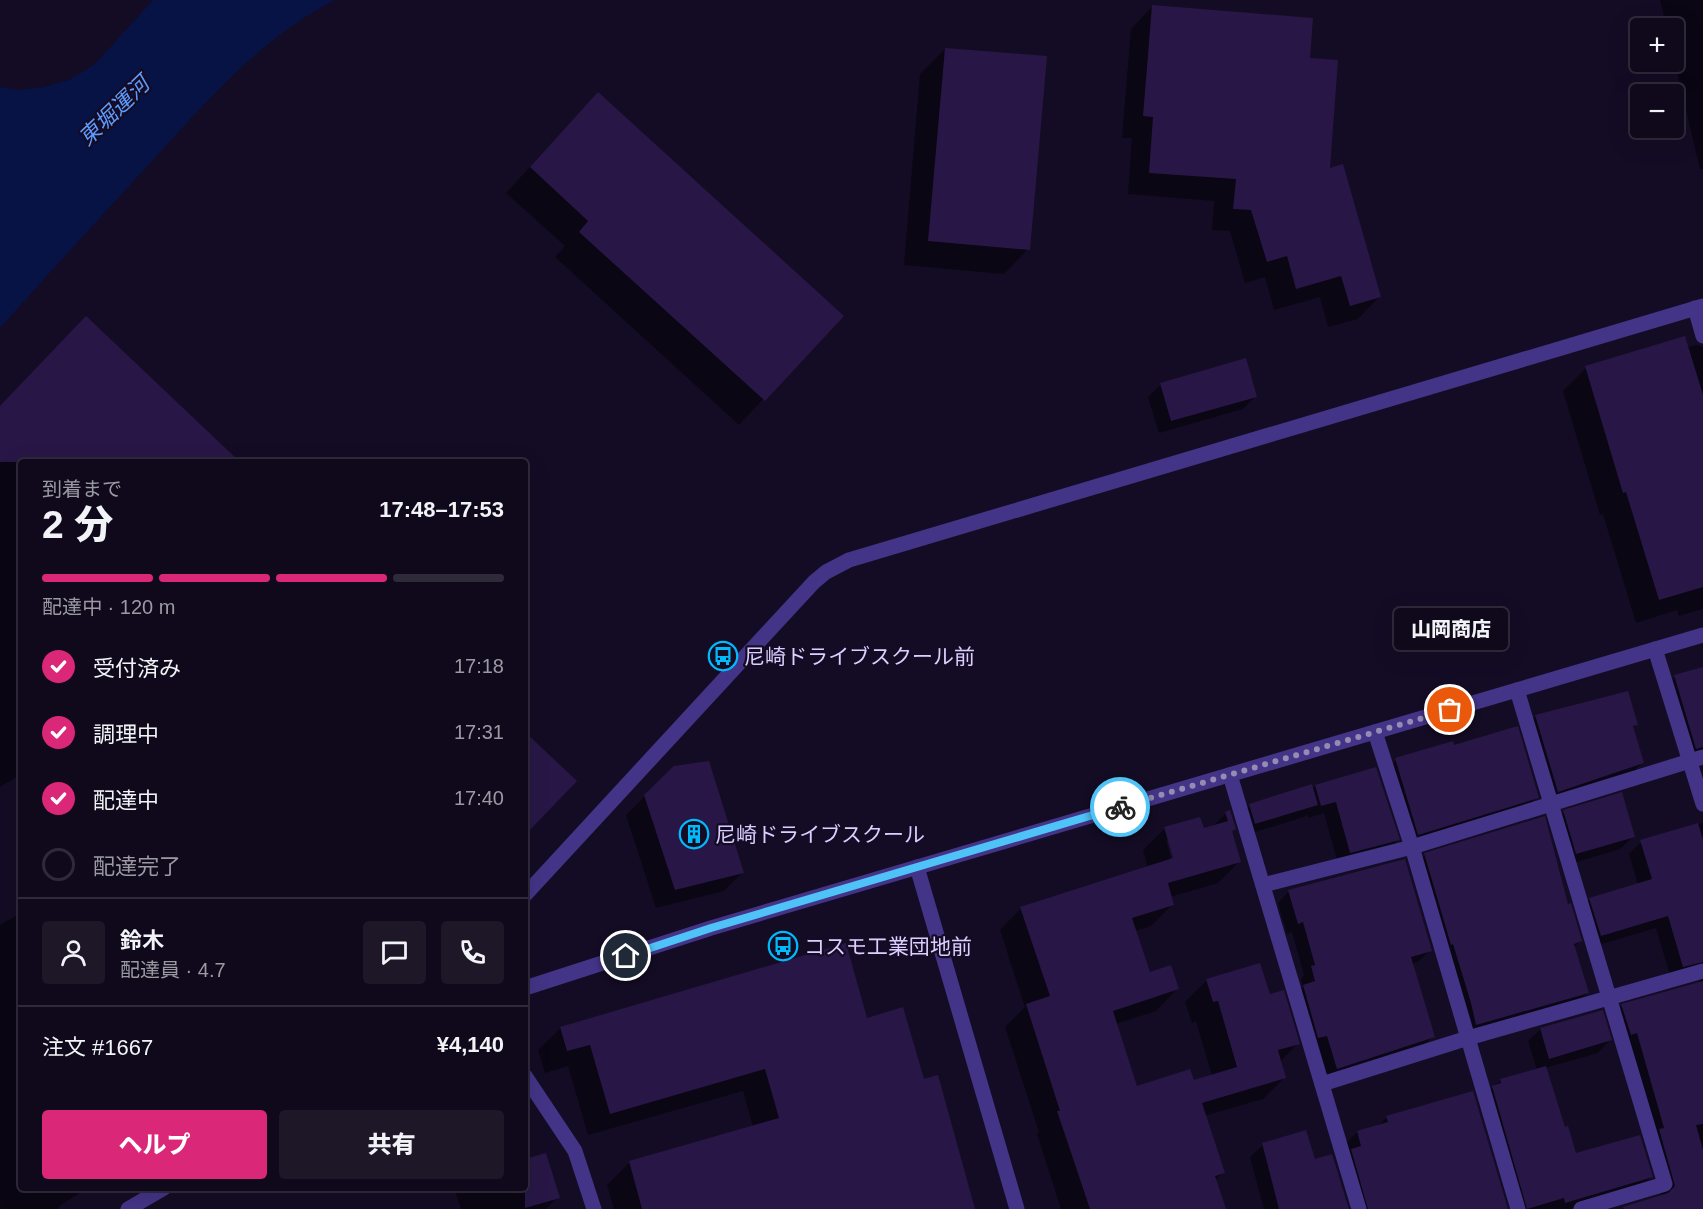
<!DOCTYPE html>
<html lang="ja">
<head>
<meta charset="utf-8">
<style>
  :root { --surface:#0f091b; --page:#1d1728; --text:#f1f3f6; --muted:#9b9aa3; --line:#2f2a3a; --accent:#db2777 }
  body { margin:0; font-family:Arial,"Noto Sans JP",sans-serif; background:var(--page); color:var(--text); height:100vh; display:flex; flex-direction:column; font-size:22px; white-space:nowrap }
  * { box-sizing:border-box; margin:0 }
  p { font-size:20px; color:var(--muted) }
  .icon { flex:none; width:33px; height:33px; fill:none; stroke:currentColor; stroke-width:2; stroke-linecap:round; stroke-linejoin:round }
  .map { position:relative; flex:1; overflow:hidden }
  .sheet { position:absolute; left:18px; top:459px; width:510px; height:732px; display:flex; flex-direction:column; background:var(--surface); border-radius:6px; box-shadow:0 6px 24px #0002,0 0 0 2px var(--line) }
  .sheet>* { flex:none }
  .controls { position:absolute; left:1630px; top:18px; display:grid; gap:12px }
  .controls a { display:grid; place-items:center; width:54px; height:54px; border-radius:6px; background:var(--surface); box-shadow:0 6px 24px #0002,0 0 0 2px var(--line); font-size:30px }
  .pin { position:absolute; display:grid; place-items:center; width:51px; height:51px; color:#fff; margin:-26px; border:3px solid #fff; border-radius:50%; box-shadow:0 2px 6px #0007 }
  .courier { position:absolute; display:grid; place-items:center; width:60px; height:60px; margin:-30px; border:4px solid #4fc3f7; border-radius:50%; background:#fff; color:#222; box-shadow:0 2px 8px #0007 }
  .bubble { position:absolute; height:42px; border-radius:6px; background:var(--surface); box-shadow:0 6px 24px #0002,0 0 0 2px var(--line); font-size:20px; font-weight:800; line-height:42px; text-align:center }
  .summary em { font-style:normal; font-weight:800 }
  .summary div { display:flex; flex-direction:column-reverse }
  .summary { display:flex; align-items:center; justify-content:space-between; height:102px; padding:0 24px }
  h1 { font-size:39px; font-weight:800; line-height:45px }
  .bar { display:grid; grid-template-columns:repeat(4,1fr); gap:9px 6px; align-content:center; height:72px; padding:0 24px }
  .bar i { height:8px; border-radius:4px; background:var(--line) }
  .bar .selected { background:var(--accent) }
  .bar p { grid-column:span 4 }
  .line { display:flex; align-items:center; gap:15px; padding:0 24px; border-top:2px solid var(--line) }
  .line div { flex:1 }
  .round { display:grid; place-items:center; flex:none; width:63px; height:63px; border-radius:6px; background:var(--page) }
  ol { padding:0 24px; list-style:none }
  li { display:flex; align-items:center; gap:18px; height:66px }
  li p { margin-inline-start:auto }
  li .icon { padding:6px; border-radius:50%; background:var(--accent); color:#fff; stroke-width:4 }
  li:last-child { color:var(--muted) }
  li i { width:33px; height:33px; border:3px solid var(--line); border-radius:50% }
  .action { display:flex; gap:12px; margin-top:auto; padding:12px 24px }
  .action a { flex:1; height:69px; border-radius:6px; background:var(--accent); color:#fff; font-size:24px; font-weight:800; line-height:69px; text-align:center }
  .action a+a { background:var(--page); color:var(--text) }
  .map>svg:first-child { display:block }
  .water { fill:#061344 }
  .shadow { fill:#0007; fill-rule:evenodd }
  .building { fill:#281746 }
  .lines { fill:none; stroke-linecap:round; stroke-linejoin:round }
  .minor { stroke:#443487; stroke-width:15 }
  .done { stroke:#968bb2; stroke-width:6; stroke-dasharray:0 10.8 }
  .route { stroke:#4fc3f7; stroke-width:8 }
  .labels { text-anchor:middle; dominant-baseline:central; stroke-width:4.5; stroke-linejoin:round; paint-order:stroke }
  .poi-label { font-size:21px; fill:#dccfff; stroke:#140c24; text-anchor:start }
  .water-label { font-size:22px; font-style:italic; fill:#5d9bff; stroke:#140c24 }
</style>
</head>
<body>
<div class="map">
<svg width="1703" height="1209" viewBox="0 0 1703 1209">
  <rect width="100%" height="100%" fill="#140c24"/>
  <!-- water -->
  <path class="water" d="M153,0H335C262,37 208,100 154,159C102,215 51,271 0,328V87L18,90L44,87L69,80L94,65Z"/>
  <!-- shadow -->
  <g class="shadow">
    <polygon points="1660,0 1703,0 1703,169 1700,169 1674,60 1674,28 1667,28"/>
    <polygon points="1152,7 1308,59 1328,170 1379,297 1358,319 1328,327 1320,297 1274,310 1265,277 1245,283 1230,231 1212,230 1214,201 1128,194 1132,138 1122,138 1131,29"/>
    <polygon points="945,49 1028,249 1004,274 904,265 920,74"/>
    <polygon points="574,119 841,316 739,425 555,257 565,246 506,193"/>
    <polygon points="1697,345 1703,347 1703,609 1679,616 1677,610 1636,623 1603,514 1600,515 1563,391 1586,368"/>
    <polygon points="1161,384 1255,397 1243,409 1159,433 1148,397"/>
    <polygon points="0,407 238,462 21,462 21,517 16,513 21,522 21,774 0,787"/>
    <polygon points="1703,669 1703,753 1684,759 1663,689 1675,677"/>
    <polygon points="1536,716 1637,724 1632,729 1642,763 1632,773 1548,801 1526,726"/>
    <polygon points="1453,747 1537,797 1530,804 1411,841 1389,767 1396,760"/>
    <polygon points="674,767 743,872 724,891 656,908 626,815"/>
    <polygon points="1315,786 1398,840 1385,852 1338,864 1324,813 1308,818 1307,814 1304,817 1242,836 1237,818 1250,806 1312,789"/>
    <polygon points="1564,812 1633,837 1620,849 1564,866 1552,824"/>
    <path d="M1226,813L1234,829L1231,832L1240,861L1218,883L1170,897L1172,905L1151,926L1135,931L1149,974L1177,989L1156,1011L1116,1024L1136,1088L1193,1082L1212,1076L1196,1021L1192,1023L1185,1002L1207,980L1269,996L1298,1043L1280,1062L1284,1078L1263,1099L1204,1116L1223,1173L1215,1180L1225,1209H1061L1037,1134L1039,1132L1005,1027L1025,1007L1000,930L1021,908L1148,868L1143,850L1164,829L1199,818L1203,830L1211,828ZM1166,840H1169L1176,865L1173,866Z"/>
    <polygon points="1703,823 1703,1209 1623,1209 1662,1197 1610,1018 1622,1006 1700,983 1700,981 1692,973 1671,978 1656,928 1588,948 1578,912 1590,899 1638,885 1629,854 1641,842"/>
    <polygon points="1425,855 1567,906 1580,941 1574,947 1588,993 1573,1007 1462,1039 1411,869"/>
    <polygon points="1289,891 1430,950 1419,961 1412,964 1433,1036 1422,1047 1326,1079 1292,997 1303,987 1301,979 1304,975 1292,932 1287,934 1278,903"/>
    <polygon points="21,913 21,1188 88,1188 62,1204 57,1209 0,1209 0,925"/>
    <polygon points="866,1019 923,1081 974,1209 614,1209 607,1185 630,1162 753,1127 743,1091 588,1135 568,1066 545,1073 538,1050 561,1028"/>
    <polygon points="1541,1029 1610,1040 1598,1053 1545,1068 1564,1129 1575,1155 1651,1177 1639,1189 1570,1209 1512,1209 1481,1099 1500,1081 1537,1070 1528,1041"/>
    <polygon points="1387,1117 1507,1209 1354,1209 1345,1144 1357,1132 1378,1126"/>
    <polygon points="1263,1145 1346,1209 1264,1209 1250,1157"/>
    <polygon points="525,1161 558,1197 546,1209 461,1209 456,1194 462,1188 525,1188"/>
  </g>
  <!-- building -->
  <g class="building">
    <polygon points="1152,5 1313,18 1310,58 1338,60 1330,168 1343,164 1381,297 1350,306 1341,276 1296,289 1287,256 1267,262 1251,210 1233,209 1236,179 1149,173 1153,117 1143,116"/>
    <polygon points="945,48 1047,56 1030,250 928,241"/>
    <polygon points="598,92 844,316 765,401 579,232 588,221 530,167"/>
    <polygon points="86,316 240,462 0,462 0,406"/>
    <polygon points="1685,336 1703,395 1703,587 1659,600 1626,492 1623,493 1585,366"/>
    <polygon points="1246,358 1257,397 1171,421 1160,383"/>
    <polygon points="1703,667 1703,747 1696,749 1674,675"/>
    <polygon points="1628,691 1638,725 1633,726 1644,763 1558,792 1535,715"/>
    <polygon points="1518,726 1539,798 1418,835 1395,758 1453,741 1454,745"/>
    <polygon points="525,732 577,781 525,835"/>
    <polygon points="709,761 744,873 675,890 644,795 674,766"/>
    <polygon points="1376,767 1400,840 1350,853 1336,802 1321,806 1315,785"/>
    <polygon points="1312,784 1318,805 1255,824 1249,804"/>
    <polygon points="1622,792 1635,837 1576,854 1563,810"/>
    <polygon points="1230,810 1236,829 1232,831 1241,862 1168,883 1174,905 1132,918 1150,972 1171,965 1179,989 1113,1011 1137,1086 1190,1069 1194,1080 1237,1067 1218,1001 1213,1002 1206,979 1260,963 1270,994 1284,990 1300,1044 1278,1050 1286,1078 1202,1103 1225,1173 1215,1176 1226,1209 1090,1209 1057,1111 1060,1111 1026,1004 1050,996 1020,907 1173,858 1164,827 1200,817 1204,828 1228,821 1225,812"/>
    <polygon points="1545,816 1568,904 1571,903 1582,941 1574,944 1589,993 1476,1025 1471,1003 1453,944 1451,945 1424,853"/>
    <polygon points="1698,823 1703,840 1703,962 1683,967 1668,916 1601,936 1589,898 1652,879 1640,840"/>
    <polygon points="1405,859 1432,951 1411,957 1435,1037 1337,1069 1327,1036 1318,1038 1303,985 1315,981 1311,966 1315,965 1303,922 1298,924 1288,890"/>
    <polygon points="846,943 867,1018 903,1007 924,1079 938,1075 975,1209 642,1209 629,1161 779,1118 765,1069 610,1114 590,1045 567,1051 560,1027"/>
    <polygon points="1703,981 1703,1124 1696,1125 1703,1150 1703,1209 1624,1209 1623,1207 1668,1193 1675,1186 1659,1129 1664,1128 1637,1033 1631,1035 1621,1004"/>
    <polygon points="1603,1010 1612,1040 1549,1059 1540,1028"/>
    <polygon points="1546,1066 1565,1127 1568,1126 1576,1153 1640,1135 1653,1177 1565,1203 1564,1198 1527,1209 1492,1086 1501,1083 1500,1079"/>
    <polygon points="1473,1091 1508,1209 1368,1209 1351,1149 1361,1146 1357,1131 1388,1122 1386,1116"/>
    <polygon points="1306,1130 1315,1159 1332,1154 1349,1209 1279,1209 1262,1143"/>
    <polygon points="546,1153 560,1198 525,1208 525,1159"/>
  </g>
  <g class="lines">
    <!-- minor -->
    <g class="minor">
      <polyline points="1695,308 1703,336"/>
      <polyline points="1655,649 1703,804"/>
      <polyline points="1517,690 1665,1184 1581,1209"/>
      <polyline points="1375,732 1412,847 1518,1209"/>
      <polyline points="1230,775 1359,1209"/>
      <polyline points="917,867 1017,1209"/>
      <polyline points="1263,885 1412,847 1703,757"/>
      <polyline points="525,895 814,582 826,572 849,560 1703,306"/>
      <polyline points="525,988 711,928 1703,635"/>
      <polyline points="525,1076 575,1151 594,1209"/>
      <polyline points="1322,1084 1468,1038 1703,971"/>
      <polyline points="128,1209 164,1188"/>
    </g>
  </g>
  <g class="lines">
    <!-- done -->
    <polyline class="done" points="1120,807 1450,710"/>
    <!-- route -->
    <polyline class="route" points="626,956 711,928 1120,807"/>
  </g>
  <!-- icons -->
  <defs>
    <g id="bus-ring" transform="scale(1.5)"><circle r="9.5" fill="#140c24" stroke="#00bafa" stroke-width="1.5"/><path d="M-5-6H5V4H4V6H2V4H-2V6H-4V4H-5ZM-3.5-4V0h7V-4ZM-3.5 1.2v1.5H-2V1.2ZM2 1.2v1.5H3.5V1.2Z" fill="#00bafa"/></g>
    <g id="building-ring" transform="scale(1.5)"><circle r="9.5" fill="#140c24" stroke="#00bafa" stroke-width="1.5"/><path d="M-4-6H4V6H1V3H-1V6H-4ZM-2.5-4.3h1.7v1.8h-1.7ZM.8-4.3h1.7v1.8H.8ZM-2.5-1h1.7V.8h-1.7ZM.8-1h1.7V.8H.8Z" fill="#00bafa"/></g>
  </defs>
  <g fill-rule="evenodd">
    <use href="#bus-ring" x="723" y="656"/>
    <use href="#building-ring" x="694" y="834"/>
    <use href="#bus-ring" x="783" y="946"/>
  </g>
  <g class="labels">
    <!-- poi labels -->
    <g class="poi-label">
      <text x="744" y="656">尼崎ドライブスクール前</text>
      <text x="715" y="834">尼崎ドライブスクール</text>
      <text x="804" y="946">コスモ工業団地前</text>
    </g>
    <!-- water labels -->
    <g class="water-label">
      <text transform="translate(114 111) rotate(-44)">東堀運河</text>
    </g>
  </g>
</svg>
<div class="controls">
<a>+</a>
<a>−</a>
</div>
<div class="pin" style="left:1450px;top:710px;background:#ea580c"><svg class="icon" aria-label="bag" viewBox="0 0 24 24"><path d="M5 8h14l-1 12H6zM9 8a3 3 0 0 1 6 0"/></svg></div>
<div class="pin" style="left:626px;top:956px;background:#1f2937"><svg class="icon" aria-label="home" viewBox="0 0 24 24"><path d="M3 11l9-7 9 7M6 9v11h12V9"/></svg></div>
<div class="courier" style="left:1120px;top:807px"><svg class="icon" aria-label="bike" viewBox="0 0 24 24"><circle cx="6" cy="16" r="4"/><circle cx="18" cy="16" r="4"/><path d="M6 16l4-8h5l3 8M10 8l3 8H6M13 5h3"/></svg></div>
<div class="bubble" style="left:1394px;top:608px;width:114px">山岡商店</div>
<section class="sheet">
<div class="summary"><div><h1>2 分</h1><p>到着まで</p></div><em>17:48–17:53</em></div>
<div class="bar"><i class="selected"></i><i class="selected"></i><i class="selected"></i><i></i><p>配達中 · 120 m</p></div>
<ol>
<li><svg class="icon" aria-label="check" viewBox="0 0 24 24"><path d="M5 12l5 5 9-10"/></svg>受付済み<p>17:18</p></li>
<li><svg class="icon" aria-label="check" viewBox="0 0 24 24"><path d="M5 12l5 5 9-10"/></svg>調理中<p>17:31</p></li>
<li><svg class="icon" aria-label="check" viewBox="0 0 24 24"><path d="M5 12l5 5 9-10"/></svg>配達中<p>17:40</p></li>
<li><i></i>配達完了</li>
</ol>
<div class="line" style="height:108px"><a class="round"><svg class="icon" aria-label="person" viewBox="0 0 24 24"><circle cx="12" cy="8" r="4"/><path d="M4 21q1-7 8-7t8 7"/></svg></a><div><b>鈴木</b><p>配達員 · 4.7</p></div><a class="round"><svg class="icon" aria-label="chat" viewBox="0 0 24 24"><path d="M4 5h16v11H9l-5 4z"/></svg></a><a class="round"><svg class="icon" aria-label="phone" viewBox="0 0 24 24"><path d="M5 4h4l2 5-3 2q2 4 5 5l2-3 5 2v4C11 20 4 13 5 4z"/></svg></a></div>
<div class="line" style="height:78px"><div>注文 #1667</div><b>¥4,140</b></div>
<div class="action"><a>ヘルプ</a><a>共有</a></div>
</section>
</div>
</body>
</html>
